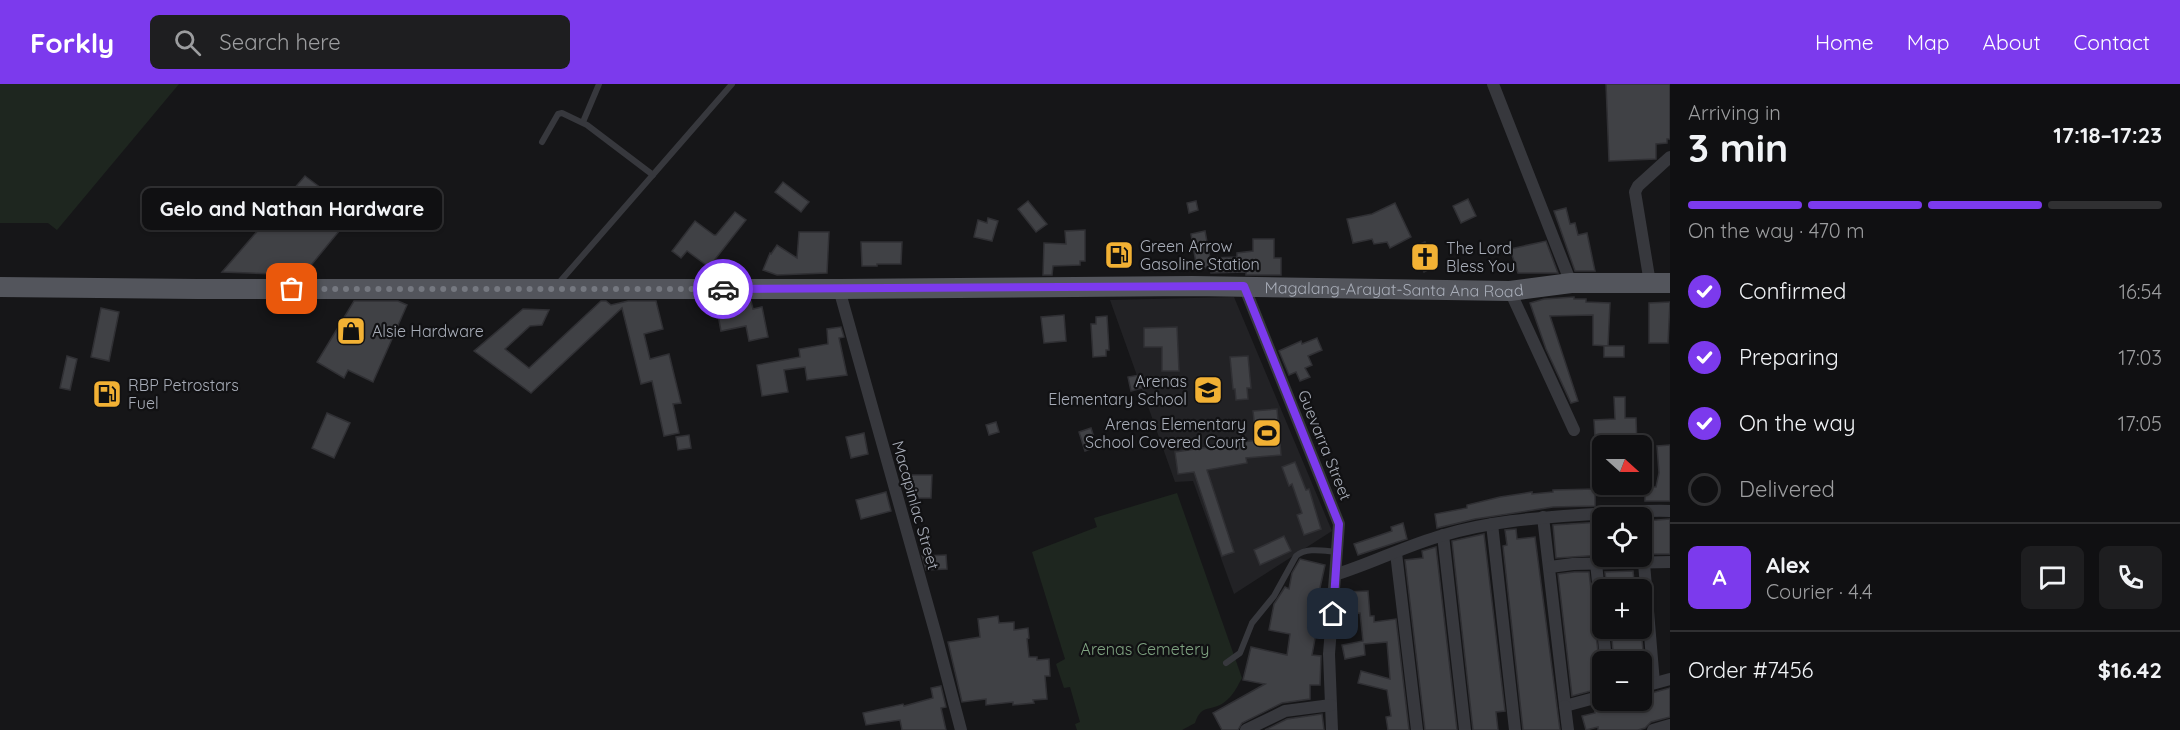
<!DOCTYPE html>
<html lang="en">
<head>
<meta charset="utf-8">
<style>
  :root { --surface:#101012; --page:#1e1e20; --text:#f1f3f6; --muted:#9c9d9f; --line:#303032; --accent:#7c3aed }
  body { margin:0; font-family:Quicksand,sans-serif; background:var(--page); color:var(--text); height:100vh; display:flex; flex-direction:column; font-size:22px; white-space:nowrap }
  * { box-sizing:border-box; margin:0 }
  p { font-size:20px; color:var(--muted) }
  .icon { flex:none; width:33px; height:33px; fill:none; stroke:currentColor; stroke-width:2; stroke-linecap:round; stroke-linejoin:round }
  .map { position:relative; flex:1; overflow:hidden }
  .details { display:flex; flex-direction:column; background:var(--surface); width:510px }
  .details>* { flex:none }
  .needle { width:39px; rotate:111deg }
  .controls { position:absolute; left:1592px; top:351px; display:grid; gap:12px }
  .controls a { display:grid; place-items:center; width:60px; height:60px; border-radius:9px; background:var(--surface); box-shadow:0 2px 4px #0004,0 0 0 2px var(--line); font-size:30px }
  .pin { position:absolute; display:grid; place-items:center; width:51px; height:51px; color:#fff; margin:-26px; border-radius:12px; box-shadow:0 3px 9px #0006 }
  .courier { position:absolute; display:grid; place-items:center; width:60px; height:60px; margin:-30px; border:4px solid #7c3aed; border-radius:50%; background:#fff; color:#222; box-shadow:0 2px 8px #0007 }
  .bubble { position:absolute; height:42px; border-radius:9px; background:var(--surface); box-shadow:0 2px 4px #0004,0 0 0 2px var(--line); font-size:20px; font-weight:700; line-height:42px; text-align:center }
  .head em { font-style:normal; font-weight:700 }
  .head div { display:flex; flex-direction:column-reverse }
  .head { display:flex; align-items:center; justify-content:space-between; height:102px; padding:0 18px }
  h1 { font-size:39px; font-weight:700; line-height:45px }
  .bar { display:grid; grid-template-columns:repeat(4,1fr); gap:9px 6px; align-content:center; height:72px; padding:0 18px }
  .bar i { height:8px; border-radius:4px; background:var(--line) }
  .bar .current { background:var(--accent) }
  .bar p { grid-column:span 4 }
  .line { display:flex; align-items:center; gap:15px; padding:0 18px; border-top:2px solid var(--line) }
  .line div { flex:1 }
  .round { display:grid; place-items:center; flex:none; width:63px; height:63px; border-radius:9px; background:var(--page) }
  ol { padding:0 18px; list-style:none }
  li { display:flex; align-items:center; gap:18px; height:66px }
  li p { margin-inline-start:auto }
  li .icon { padding:6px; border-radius:50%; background:var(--accent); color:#fff; stroke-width:4 }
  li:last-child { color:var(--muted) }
  li i { width:33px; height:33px; border:3px solid var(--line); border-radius:50% }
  header { display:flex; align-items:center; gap:36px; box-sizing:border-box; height:84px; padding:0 30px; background:var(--accent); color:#fff }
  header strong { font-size:28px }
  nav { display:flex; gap:33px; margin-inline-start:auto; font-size:21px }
  .search { width:420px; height:54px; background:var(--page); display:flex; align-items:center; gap:15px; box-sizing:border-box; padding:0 21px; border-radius:9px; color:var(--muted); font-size:22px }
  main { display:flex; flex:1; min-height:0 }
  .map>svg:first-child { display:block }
  .built { fill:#222225 }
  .green { fill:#1e261f }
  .building { fill:#404145; stroke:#303034; stroke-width:1.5 }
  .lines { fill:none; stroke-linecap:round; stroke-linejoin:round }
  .lane { stroke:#37383d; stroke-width:6 }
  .street { stroke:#37383d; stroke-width:12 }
  .primary { stroke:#53555c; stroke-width:20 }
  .done { stroke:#757880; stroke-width:6; stroke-dasharray:0 10.8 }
  .route { stroke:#7c3aed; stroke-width:8 }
  .labels { text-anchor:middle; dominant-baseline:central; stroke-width:4.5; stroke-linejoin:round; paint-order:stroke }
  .poi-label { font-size:16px; fill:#a8adb8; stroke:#111113; text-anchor:start }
  .street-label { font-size:16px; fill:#a8adb8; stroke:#111113 }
  .park-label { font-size:16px; fill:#7fa381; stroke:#111113 }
</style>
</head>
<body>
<header>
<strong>Forkly</strong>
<div class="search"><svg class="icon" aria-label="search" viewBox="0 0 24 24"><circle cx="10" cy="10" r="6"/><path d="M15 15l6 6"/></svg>Search here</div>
<nav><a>Home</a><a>Map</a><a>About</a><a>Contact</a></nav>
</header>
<main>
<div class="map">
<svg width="1670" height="646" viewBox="0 0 1670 646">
  <rect width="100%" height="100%" fill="#161618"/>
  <!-- built -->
  <polygon class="built" points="1234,213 1332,447 1234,510 1193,397 1175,398 1110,216"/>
  <!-- green -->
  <g class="green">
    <polygon points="0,0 179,0 57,146 48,139 0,139"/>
    <path d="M1177,409L1242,594C1238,601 1234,610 1228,615C1213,630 1202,617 1195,639L1182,646H1077L1075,640L1080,638L1070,603L1064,604L1056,580L1065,575L1032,468L1097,443L1094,434Z"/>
  </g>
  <!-- building -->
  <g class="building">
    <polygon points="1606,0 1670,0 1670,55 1667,55 1667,59 1656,60 1656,75 1609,77"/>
    <polygon points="305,92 354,129 303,191 222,188"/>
    <polygon points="783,98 809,118 801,128 775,108"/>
    <polygon points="1468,115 1476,132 1461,139 1453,122"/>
    <polygon points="1028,117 1047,140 1036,148 1018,125"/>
    <polygon points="1196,117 1198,126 1189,129 1187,119"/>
    <polygon points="1395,119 1411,153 1390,164 1387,158 1374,160 1372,155 1353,159 1347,135 1372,130"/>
    <polygon points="1566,124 1570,140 1575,139 1578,151 1587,149 1595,187 1575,187 1554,127"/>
    <polygon points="735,128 746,136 709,183 687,167 681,174 672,167 695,137 714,151 716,151"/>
    <polygon points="988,134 998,137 992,157 974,153 978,136 987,139"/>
    <polygon points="1085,146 1085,177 1080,177 1080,181 1053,182 1052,191 1043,191 1044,159 1066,160 1065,147"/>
    <polygon points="1205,147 1210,174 1237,173 1237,169 1253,167 1253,155 1274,155 1274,174 1281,174 1281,191 1246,191 1246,188 1211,189 1211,183 1197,185 1191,150"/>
    <polygon points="799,148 829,148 827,189 777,191 763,186 770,169 771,170 777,161 797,174"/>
    <polygon points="1546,157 1558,189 1518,189 1510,165"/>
    <polygon points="861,158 902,158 901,180 877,180 877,182 862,182"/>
    <polygon points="1425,158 1436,182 1424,188 1413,163"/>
    <polygon points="1574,213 1574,215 1586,215 1586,218 1610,219 1608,262 1593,261 1593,231 1550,232 1578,317 1571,319 1546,265 1530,219 1544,215"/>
    <polygon points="354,217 398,217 407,221 373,298 348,286 344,294 317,278"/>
    <polygon points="601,217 606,217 611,221 628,217 656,217 663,245 644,250 650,275 669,270 681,319 673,320 679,349 664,352 652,297 641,300 622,224 531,309 474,267 523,225 549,226 542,241 530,242 505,265 529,284"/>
    <polygon points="732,217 751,217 753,225 762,223 768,253 749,257 746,242 721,247 716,220"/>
    <polygon points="1670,218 1668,259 1649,259 1649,219"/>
    <polygon points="101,224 119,228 109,277 91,273"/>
    <polygon points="1064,231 1066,257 1044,259 1041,233"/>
    <polygon points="1107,232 1109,266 1106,266 1106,272 1093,273 1091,240 1096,240 1096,233"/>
    <polygon points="841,243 844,253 839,254 847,291 807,296 805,283 784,286 788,308 762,312 757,281 800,273 799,265 828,260 827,245"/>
    <polygon points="1177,243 1179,287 1162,287 1162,263 1144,263 1144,244"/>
    <polygon points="1317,254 1322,266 1308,272 1312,281 1305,284 1310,293 1300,297 1296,288 1289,291 1279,267 1301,257 1302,260"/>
    <rect x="1604" y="262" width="20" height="11"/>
    <polygon points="67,272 77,275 70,306 60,304"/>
    <polygon points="1248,272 1251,304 1247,304 1248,315 1236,316 1235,305 1233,305 1230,273"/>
    <polygon points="1139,291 1142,304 1131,307 1128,293"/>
    <polygon points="1614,313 1625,313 1625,334 1636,334 1637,362 1601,362 1600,353 1595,353 1594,336 1615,335"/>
    <polygon points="1277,325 1281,371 1246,374 1247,379 1207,386 1234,468 1222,472 1194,388 1178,390 1175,368 1256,356 1253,327"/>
    <polygon points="327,329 350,339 334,374 312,364"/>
    <polygon points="996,338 999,348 989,351 986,341"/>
    <polygon points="1091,344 1097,363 1085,367 1079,348"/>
    <polygon points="864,349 868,370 851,374 846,353"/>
    <polygon points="689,351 691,364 678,366 676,353"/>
    <polygon points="1670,361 1670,417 1645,417 1645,403 1656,403 1659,389 1657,362"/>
    <polygon points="1295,378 1306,406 1309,405 1321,445 1304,451 1297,431 1302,429 1292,400 1289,402 1282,383"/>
    <polygon points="907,391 932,391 931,414 907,414"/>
    <polygon points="1595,405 1595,422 1553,423 1475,435 1437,444 1435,430 1467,424 1467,421 1500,413 1532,408 1532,410 1553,408 1553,406"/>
    <polygon points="886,408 891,427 861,435 856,416"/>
    <polygon points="1670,435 1670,470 1641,470 1641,443 1645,443 1645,437"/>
    <polygon points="1602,438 1602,471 1556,474 1553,441"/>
    <polygon points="1403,439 1407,455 1358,471 1354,460 1392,447 1391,443"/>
    <polygon points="1516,445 1517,455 1535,453 1560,646 1523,646 1503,462 1507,461 1505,446"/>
    <polygon points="1484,450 1505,627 1496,628 1498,646 1473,646 1452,457"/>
    <polygon points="1284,452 1291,467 1260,481 1254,466"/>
    <polygon points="1436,463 1457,646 1425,646 1405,476 1423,474 1422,467"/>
    <polygon points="946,471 947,485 926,486 922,472"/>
    <polygon points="1300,475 1325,481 1318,513 1324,515 1321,525 1324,526 1323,539 1318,538 1312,571 1321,572 1320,601 1310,601 1310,615 1282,619 1242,639 1238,646 1222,646 1213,629 1265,600 1243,596 1251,563 1287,571 1290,550 1269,546 1274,520 1285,503 1289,505 1292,489"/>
    <polygon points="1633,487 1635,506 1607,506 1605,488"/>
    <polygon points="1574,488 1589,488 1602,604 1572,612 1558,490"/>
    <polygon points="1368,507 1370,532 1374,532 1374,538 1396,535 1409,646 1388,646 1386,633 1391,632 1387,606 1358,599 1361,587 1390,595 1387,558 1364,560 1365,571 1345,575 1342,561 1363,557 1360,529 1346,530 1345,508"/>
    <polygon points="998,532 999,539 1014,538 1014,546 1028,544 1029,554 1027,555 1029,573 1037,573 1037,576 1049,575 1050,592 1045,592 1047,615 1033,616 1034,619 1013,621 1013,618 986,621 986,615 962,618 948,558 980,553 978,535"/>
    <polygon points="1611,544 1641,544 1644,578 1614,578"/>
    <polygon points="941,602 946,623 941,624 946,646 902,646 900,636 866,641 863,629 903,620 904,622 933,614 931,604"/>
    <polygon points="1670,604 1670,633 1651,638 1645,644 1638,646 1598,646 1598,643 1586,646 1582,632 1595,629 1594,623 1609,616 1646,616 1644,611"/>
    <polygon points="1322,630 1324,646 1265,646 1287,635"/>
  </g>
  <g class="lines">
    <!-- lane -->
    <g class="lane">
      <polyline points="583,38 599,0"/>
      <polyline points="542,58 558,30 562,29 587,41 653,91"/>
      <polyline points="557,201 732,0"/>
      <path d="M1226,579L1240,569L1252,539L1274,512L1296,472C1306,463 1324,467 1337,468"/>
    </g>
    <!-- street -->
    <g class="street">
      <polyline points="1493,0 1571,199"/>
      <polyline points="1650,199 1635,108 1638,102 1670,73"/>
      <polyline points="1244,202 1339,440 1329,570 1332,646"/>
      <polyline points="839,205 936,551 961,646"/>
      <polyline points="1510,207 1574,346"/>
      <polyline points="1543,433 1565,622 1602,612"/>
      <polyline points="1492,440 1515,646"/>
      <polyline points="1443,451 1465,646"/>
      <polyline points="1396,469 1417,646"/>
      <polyline points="1596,479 1602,537"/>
      <polyline points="1644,479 1654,599"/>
      <polyline points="1550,483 1573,480 1670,478"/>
      <path d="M1337,490C1373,479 1407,461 1444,451C1487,438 1534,434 1579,431C1609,429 1639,426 1670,427"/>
      <polyline points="1603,544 1606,578"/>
      <polyline points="1641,603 1670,595"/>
      <polyline points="1565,622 1568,646"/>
      <polyline points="1246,646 1285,627 1331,621"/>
      <polyline points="1653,646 1670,641"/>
    </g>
    <!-- primary -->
    <path class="primary" id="s1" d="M0,203L197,205H839L1192,202L1510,207L1571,199H1670"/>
  </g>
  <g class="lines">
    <!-- done -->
    <polyline class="done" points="292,205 723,205"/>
    <!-- route -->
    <polyline class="route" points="723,205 1244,202 1339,440 1333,530"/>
  </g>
  <!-- icons -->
  <defs>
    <g id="fuel-square" transform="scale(1.5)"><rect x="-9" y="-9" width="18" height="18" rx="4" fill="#f2b134" stroke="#111113"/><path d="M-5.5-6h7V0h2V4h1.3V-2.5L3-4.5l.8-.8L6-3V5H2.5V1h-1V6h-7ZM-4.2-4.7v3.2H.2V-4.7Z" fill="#111"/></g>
    <g id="church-square" transform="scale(1.5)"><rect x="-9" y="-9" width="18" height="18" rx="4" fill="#f2b134" stroke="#111113"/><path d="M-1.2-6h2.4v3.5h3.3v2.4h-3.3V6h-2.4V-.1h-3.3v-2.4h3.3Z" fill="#111"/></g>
    <g id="shop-square" transform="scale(1.5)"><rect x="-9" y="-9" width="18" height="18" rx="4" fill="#f2b134" stroke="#111113"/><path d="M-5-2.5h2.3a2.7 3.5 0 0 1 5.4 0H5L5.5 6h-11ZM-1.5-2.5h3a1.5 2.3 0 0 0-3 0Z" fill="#111"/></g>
    <g id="school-square" transform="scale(1.5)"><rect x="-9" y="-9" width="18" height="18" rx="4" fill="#f2b134" stroke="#111113"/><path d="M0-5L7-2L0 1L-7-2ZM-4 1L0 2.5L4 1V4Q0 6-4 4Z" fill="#111"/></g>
    <g id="stadium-square" transform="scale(1.5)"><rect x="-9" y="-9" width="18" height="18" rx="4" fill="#f2b134" stroke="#111113"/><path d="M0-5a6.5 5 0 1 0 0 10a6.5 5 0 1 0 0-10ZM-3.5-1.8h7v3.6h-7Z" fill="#111"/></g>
  </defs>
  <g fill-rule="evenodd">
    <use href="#fuel-square" x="1119" y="171"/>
    <use href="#church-square" x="1425" y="173"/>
    <use href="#shop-square" x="351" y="247"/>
    <use href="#school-square" x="1208" y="306"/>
    <use href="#fuel-square" x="107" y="310"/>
    <use href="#stadium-square" x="1267" y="349"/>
  </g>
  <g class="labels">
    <!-- poi labels -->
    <g class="poi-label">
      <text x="1140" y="162">Green Arrow<tspan x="1140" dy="18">Gasoline Station</tspan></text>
      <text x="1446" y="164">The Lord<tspan x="1446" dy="18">Bless You</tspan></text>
      <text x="372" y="247">Alsie Hardware</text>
      <text x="1187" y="297" text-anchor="end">Arenas<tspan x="1187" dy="18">Elementary School</tspan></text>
      <text x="128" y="301">RBP Petrostars<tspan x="128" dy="18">Fuel</tspan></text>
      <text x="1246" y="340" text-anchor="end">Arenas Elementary<tspan x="1246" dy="18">School Covered Court</tspan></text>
    </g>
    <!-- street labels -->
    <g class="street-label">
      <text stroke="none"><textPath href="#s1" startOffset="1394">Magalang-Arayat-Santa Ana Road</textPath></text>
      <text transform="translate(1325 361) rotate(68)">Guevarra Street</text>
      <text transform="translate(916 421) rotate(74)">Macapinlac Street</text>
    </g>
    <!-- park labels -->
    <g class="park-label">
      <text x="1145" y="565">Arenas Cemetery</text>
    </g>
  </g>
</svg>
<div class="controls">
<a><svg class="needle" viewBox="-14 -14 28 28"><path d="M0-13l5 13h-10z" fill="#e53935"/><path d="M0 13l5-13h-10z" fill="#9c9d9f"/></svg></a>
<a><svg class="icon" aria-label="locate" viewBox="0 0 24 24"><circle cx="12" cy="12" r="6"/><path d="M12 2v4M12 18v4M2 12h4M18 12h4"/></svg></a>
<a>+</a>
<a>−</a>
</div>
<div class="pin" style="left:292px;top:205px;background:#ea580c"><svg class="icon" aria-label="bag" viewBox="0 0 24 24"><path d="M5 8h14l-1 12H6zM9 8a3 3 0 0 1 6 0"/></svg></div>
<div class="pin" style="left:1333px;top:530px;background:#1f2937"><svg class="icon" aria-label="home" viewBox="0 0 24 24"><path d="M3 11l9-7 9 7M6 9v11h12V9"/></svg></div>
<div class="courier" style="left:723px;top:205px"><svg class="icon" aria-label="car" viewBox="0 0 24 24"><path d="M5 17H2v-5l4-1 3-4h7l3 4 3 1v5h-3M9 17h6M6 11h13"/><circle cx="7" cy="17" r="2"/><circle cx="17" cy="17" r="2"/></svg></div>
<div class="bubble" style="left:142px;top:104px;width:300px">Gelo and Nathan Hardware</div>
</div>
<section class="details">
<div class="head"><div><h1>3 min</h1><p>Arriving in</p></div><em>17:18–17:23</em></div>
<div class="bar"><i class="current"></i><i class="current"></i><i class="current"></i><i></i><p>On the way · 470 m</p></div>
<ol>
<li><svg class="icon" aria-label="check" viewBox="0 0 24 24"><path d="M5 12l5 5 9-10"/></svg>Confirmed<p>16:54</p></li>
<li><svg class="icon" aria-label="check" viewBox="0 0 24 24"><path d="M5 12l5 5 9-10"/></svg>Preparing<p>17:03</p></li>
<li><svg class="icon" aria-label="check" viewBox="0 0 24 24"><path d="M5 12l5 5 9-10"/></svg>On the way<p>17:05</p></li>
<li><i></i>Delivered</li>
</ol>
<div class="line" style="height:108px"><b class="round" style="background:var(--accent);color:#fff">A</b><div><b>Alex</b><p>Courier · 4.4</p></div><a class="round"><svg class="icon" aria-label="chat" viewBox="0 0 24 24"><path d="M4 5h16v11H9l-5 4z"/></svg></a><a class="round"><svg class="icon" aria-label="phone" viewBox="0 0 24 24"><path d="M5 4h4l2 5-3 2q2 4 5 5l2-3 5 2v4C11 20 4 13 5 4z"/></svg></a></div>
<div class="line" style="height:78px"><div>Order #7456</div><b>$16.42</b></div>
</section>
</main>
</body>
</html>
